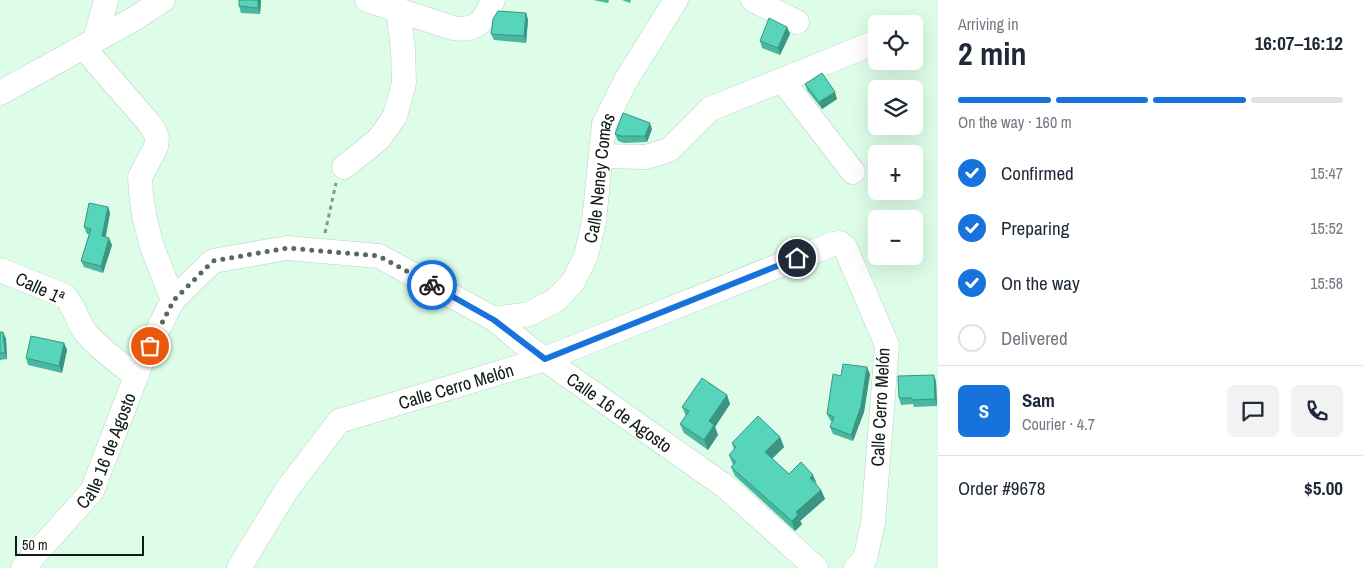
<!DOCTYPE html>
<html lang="en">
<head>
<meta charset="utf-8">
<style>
  :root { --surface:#fff; --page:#f2f2f3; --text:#1f2937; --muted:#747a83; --line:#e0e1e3; --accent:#1872dc }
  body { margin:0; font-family:"Archivo Narrow",sans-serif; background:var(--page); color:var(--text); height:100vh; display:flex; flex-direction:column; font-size:19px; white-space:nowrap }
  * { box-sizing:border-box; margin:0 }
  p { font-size:16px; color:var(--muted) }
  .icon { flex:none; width:28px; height:28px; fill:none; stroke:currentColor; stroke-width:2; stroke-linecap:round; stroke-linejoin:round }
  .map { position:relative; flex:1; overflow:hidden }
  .side { display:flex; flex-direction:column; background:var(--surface); width:425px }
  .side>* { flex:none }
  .fabs { position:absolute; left:868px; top:15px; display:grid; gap:10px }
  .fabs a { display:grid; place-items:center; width:55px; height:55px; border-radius:8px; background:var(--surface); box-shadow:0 5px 20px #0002; font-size:25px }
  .scale { position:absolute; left:15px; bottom:12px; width:129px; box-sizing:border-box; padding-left:5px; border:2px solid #101b14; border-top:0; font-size:14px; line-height:18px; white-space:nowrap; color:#101b14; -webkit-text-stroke:4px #fff; paint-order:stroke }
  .pin { position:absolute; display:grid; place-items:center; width:42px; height:42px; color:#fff; margin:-21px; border:2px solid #fff; border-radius:50%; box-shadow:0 1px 5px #0007 }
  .courier { position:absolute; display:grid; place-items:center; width:50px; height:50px; margin:-25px; border:4px solid #1872dc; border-radius:50%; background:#fff; color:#222; box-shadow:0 1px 6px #0007 }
  .summary em { font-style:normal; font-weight:700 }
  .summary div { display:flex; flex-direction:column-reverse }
  .summary { display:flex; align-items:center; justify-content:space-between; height:85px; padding:0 20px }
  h1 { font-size:32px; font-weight:700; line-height:38px }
  .bar { display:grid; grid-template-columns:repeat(4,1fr); gap:8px 5px; align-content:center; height:60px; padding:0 20px }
  .bar i { height:6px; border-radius:4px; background:var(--line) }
  .bar .selected { background:var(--accent) }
  .bar p { grid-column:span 4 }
  .line { display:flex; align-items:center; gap:12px; padding:0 20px; border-top:1px solid var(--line) }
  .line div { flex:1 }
  .round { display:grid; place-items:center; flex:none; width:52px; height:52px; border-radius:8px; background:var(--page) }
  ol { padding:0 20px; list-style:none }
  li { display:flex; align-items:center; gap:15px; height:55px }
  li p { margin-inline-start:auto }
  li .icon { padding:5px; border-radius:50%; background:var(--accent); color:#fff; stroke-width:4 }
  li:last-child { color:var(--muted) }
  li i { width:28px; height:28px; border:2px solid var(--line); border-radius:50% }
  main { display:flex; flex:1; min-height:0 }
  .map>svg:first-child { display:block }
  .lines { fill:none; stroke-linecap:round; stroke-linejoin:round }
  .minor-casing { stroke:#b6d4c0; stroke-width:25 }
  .path { stroke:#82988a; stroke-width:3; stroke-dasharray:4 4; stroke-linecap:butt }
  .minor { stroke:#fff; stroke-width:24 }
  .wall { fill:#4ab7a0 }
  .shaded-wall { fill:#3c9582 }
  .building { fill:#56d5ba; stroke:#3c9582 }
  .done { stroke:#586a5e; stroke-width:5; stroke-dasharray:0 9 }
  .route { stroke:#1872dc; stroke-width:6 }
  .labels { text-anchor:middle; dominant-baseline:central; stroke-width:4; stroke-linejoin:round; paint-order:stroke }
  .street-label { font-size:18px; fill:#101b14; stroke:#fff }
</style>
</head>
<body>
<main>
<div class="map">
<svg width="938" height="568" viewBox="0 0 938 568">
  <rect width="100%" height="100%" fill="#ddfde8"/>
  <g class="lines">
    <!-- minor casing -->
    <g class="minor-casing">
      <g id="minor">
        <path d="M367,0L453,28C477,32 485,20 493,0"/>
        <polyline points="753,0 797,22"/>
        <polyline points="95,40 106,0"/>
        <polyline points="83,47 149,123 154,130 157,138 156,147 140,177 141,194 144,215 152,247 173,300"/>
        <polyline points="782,80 853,172"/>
        <polyline points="0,93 134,19 163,0"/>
        <polyline points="601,156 646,157 669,150 710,109 876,42"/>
        <polyline points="344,167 379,139 395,116 404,83 403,50 398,9"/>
        <path d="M0,270L65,296C75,307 77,322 86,333C99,349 120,363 136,376"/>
        <path id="s1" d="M494,319L529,314L556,300L573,282L586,256L594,221L604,124L626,80L676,0"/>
        <path id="s2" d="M23,568L92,491L142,361L173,300L213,261L287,248L379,256L494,319L529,348L726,487L816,568"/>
        <path id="s3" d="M239,568L286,491L339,421L545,359L833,244L840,243L845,247L887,345L873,523L865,559L856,568"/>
      </g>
    </g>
    <!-- path -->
    <polyline class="path" points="325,233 336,183"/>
    <!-- minor -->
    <use href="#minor" class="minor"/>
  </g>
  <!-- wall -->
  <g class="wall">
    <polygon points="239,0 261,0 260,14 241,13 239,6"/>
    <polygon points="593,0 609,0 608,3"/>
    <polygon points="622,0 631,0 630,3"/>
    <polygon points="526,13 528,20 526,43 494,40 491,34"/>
    <polygon points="787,27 790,34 780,55 762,48 760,41"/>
    <polygon points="805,84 837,99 822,109 807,90"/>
    <polygon points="652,129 647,142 624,143 618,141 615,134"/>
    <polygon points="108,207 110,213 106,237 112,245 103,273 84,267 81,261 89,234 87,234 84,227"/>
    <polygon points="0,332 3,332 6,339 7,359 0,360"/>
    <polygon points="64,343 67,350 62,373 28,365 26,358"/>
    <polygon points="870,374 864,412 853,441 833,434 830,427 832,422 830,420 827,414 841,376"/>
    <polygon points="936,381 937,406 914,407 913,404 901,405 899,398"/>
    <polygon points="727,395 730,404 715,427 718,435 708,450 684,433 680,424 686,416 682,407"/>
    <polygon points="780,437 784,447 772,458 789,474 816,484 821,490 825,499 800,521 802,524 795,531 735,476 731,467 733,465 729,455 734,450 732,443"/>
  </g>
  <!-- shaded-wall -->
  <g class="shaded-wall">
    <polygon points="258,0 261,0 260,14 258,8"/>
    <polygon points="526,13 528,20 526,43 524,36"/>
    <polygon points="787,27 790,34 780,55 778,48"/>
    <polygon points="835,92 837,99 822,109 819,102"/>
    <polygon points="650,123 652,129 647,142 645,136"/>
    <polygon points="108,207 110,213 104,242 102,236"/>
    <polygon points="109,238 112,245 103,273 101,266"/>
    <polygon points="3,332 6,339 7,359 5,353"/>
    <polygon points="64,343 67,350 62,373 59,366"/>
    <polygon points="867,367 870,374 864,412 853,441 851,435"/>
    <polygon points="934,375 936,381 937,406 935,399"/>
    <polygon points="727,395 730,404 715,427 718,435 708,450 704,440 709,421"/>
    <polygon points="780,437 784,447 769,462 765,452"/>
    <polygon points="813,475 817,484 810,478"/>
    <polygon points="821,490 825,499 800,521 802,524 795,531 792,521 796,512"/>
  </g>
  <!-- building -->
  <g class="building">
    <polygon points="239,0 258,0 258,8 239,6"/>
    <polygon points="498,11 526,13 524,36 491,34 493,19"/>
    <polygon points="769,18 787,27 778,48 760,41"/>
    <polygon points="822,73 835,92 819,102 805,84"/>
    <polygon points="623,113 650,123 645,136 621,136 615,134"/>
    <polygon points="89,203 108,207 102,236 109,238 101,266 81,261 91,229 84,227"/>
    <polygon points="0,332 3,332 5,353 0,353"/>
    <polygon points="31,336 64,343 59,366 26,358"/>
    <polygon points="843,364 867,367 861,406 851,435 830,427 834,417 827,414 833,374 841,376"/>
    <polygon points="934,375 935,399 912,400 912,398 899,398 898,376"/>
    <polygon points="702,378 727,395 709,421 714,425 704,440 680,424 689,411 682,407"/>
    <polygon points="758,416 780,437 765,452 789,474 801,462 813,475 810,478 821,490 796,512 798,515 792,521 731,467 736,462 729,455 736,447 732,443"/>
  </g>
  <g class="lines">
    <!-- done -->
    <polyline class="done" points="150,346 174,300 213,261 287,248 379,256 432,285"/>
    <!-- route -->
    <polyline class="route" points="432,285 494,320 545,359 797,258"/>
  </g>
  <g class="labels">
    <!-- street labels -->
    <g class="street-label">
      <text stroke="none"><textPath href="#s1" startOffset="199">Calle Neney Comas</textPath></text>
      <text transform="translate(40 288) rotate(25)">Calle 1ª</text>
      <text stroke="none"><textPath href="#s3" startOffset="300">Calle Cerro Melón</textPath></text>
      <text transform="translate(880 407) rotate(-87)">Calle Cerro Melón</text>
      <text stroke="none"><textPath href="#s2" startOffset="822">Calle 16 de Agosto</textPath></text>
      <text stroke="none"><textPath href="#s2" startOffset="146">Calle 16 de Agosto</textPath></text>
    </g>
  </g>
</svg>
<div class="fabs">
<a><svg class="icon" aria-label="locate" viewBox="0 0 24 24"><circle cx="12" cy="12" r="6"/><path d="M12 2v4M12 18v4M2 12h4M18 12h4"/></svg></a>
<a><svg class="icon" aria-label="layers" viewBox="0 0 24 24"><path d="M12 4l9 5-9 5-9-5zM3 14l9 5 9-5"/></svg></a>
<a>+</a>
<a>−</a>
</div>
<div class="scale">50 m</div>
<div class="pin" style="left:150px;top:346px;background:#ea580c"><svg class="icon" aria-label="bag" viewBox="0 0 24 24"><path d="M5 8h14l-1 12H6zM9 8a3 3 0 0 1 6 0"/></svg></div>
<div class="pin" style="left:797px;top:258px;background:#1f2937"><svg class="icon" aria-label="home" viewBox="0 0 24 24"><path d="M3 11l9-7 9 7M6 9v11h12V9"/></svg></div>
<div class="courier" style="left:432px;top:285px"><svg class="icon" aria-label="bike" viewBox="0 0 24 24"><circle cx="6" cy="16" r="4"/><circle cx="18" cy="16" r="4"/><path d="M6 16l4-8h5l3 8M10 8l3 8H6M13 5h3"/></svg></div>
</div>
<section class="side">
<div class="summary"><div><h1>2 min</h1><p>Arriving in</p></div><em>16:07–16:12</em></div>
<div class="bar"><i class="selected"></i><i class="selected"></i><i class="selected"></i><i></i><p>On the way · 160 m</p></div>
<ol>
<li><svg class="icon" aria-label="check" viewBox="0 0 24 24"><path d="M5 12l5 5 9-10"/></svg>Confirmed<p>15:47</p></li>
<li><svg class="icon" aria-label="check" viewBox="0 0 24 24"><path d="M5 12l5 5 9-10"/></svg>Preparing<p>15:52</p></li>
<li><svg class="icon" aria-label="check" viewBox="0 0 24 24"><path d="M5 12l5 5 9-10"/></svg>On the way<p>15:58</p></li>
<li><i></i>Delivered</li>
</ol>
<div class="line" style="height:90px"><b class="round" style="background:var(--accent);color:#fff">S</b><div><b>Sam</b><p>Courier · 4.7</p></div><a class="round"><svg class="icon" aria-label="chat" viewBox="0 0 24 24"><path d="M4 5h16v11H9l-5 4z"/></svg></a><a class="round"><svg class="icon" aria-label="phone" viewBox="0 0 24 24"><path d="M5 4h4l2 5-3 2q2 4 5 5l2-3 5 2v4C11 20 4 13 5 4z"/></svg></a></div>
<div class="line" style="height:65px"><div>Order #9678</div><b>$5.00</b></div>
</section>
</main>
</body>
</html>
